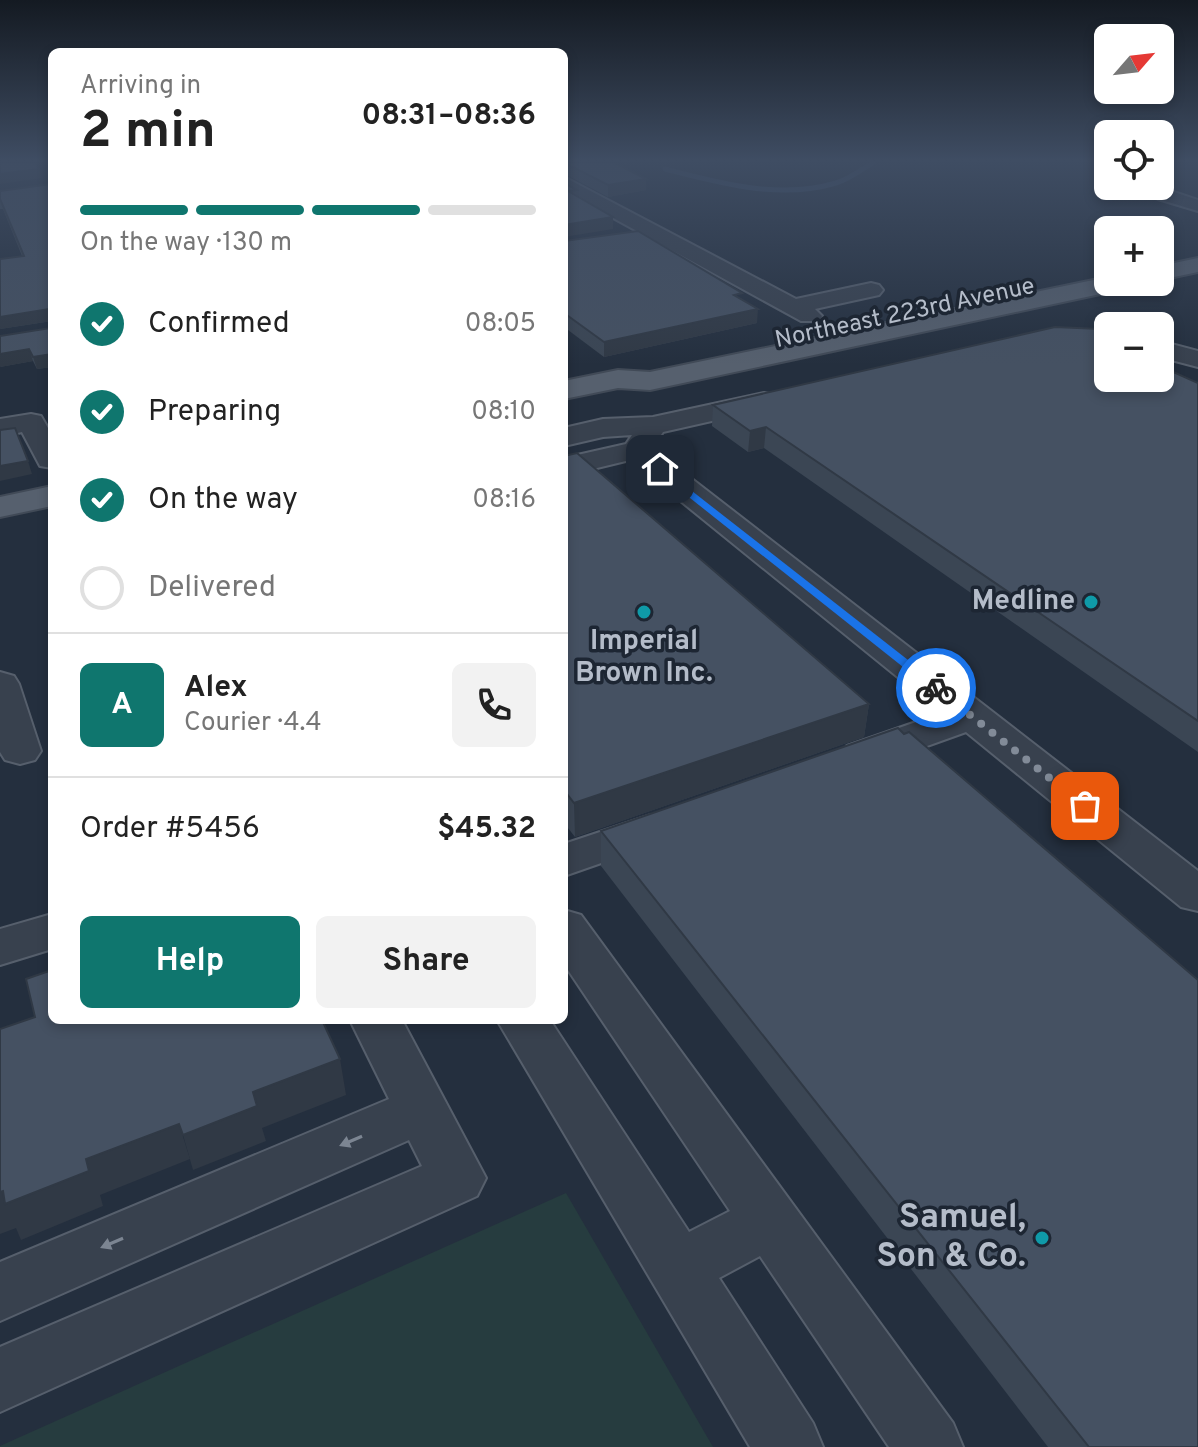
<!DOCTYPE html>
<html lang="en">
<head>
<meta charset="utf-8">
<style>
  :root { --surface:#fff; --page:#f2f2f2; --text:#222; --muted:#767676; --line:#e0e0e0; --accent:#0f766e }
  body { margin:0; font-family:Overpass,sans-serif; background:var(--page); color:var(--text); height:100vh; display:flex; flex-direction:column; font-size:30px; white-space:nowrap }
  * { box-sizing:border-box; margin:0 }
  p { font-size:26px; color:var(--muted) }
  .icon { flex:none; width:44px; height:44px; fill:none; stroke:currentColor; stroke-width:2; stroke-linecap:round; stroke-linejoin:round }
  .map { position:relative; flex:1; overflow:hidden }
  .panel { position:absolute; left:48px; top:48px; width:520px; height:976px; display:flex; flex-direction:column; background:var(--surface); border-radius:12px; box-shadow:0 4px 12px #0003 }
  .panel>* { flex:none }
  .needle { width:52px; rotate:62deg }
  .buttons { position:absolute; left:1094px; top:24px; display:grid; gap:16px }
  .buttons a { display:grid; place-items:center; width:80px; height:80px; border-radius:12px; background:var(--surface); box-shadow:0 4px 12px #0003; font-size:40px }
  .pin { position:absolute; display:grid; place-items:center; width:68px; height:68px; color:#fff; margin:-34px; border-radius:16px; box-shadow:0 4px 12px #0006 }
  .courier { position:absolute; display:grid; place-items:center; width:80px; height:80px; margin:-40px; border:6px solid #1a73e8; border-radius:50%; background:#fff; color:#222; box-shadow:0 2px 10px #0007 }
  .summary em { font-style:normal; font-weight:700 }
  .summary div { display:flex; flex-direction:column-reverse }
  .summary { display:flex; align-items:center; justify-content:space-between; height:136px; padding:0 32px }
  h1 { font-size:52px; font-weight:700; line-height:60px }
  .bar { display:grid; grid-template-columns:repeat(4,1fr); gap:12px 8px; align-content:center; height:96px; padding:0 32px }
  .bar i { height:10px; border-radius:6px; background:var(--line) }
  .bar .selected { background:var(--accent) }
  .bar p { grid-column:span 4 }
  .line { display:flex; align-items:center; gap:20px; padding:0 32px; border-top:2px solid var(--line) }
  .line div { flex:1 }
  .round { display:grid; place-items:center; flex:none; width:84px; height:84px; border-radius:12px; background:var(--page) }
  ol { padding:0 32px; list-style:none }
  li { display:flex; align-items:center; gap:24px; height:88px }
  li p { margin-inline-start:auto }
  li .icon { padding:8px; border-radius:50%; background:var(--accent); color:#fff; stroke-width:4 }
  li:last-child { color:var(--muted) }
  li i { width:44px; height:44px; border:4px solid var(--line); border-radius:50% }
  .button { display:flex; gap:16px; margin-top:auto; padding:16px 32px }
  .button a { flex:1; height:92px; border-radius:12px; background:var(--accent); color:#fff; font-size:32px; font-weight:700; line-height:92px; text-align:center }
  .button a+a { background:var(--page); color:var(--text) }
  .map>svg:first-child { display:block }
  .green { fill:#263c3f }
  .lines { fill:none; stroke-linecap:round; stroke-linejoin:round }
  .stream { stroke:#394c67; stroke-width:5 }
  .minor-casing { stroke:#565f6c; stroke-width:4 }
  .major-casing { stroke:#414a57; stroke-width:4 }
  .minor { fill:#38414e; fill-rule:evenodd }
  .major { fill:#56606e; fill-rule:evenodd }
  .wall { fill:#3b4654 }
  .shaded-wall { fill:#303945 }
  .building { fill:#455162; stroke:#303945; stroke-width:2 }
  .oneway { fill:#7c8592 }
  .route { fill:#1a73e8 }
  .done { stroke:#828b98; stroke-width:8; stroke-dasharray:0 14.4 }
  .culture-dot { fill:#0f9aa8; stroke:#1d2633; stroke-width:3 }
  .labels { text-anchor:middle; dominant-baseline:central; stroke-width:7; stroke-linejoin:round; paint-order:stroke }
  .far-street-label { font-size:24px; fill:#b4bcc9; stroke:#1d2633 }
  .poi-label { font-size:28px; font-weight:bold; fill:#b4bcc9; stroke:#1d2633; text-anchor:end }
  .near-poi-label { font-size:34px; font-weight:bold; fill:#b4bcc9; stroke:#1d2633; text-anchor:end }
</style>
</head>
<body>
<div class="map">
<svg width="1198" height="1447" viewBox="0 0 1198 1447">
  <rect width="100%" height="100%" fill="#242f3e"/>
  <!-- green -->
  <polygon class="green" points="566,1193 713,1447 0,1447 0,1446"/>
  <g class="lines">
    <!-- stream -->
    <path class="stream" d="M665,169C720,183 779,200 836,183C850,179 862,169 874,162"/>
    <!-- minor casing -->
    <g class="minor-casing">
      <g id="minor">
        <polygon points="564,177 796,299 871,283 879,285 883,290 879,295 815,309 822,316 819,321 801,321 564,191"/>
        <polygon points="1165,189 1198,200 1198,211 1158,199 1155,195"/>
        <polygon points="1160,341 1198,351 1198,367 1160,357"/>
        <polygon points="764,393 774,395 778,401 774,407 663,432 652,448 1198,871 1198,911 1181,907 966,732 877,764 862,768 847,764 841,755 847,746 942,713 630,460 564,476 564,458 626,444 632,435 603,437 564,446 564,428 603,419 653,417"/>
        <polygon points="31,414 41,416 52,435 52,468 40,466 22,432 0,437 0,419"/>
        <polygon points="0,672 14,676 19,684 41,751 35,760 20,764 5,760 0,752"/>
        <polygon points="651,815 667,820 673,830 667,840 564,876 564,844"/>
        <polygon points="564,910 581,915 953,1423 963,1447 889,1447 760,1256 719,1278 813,1423 823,1447 750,1447 497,1020 550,1020 689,1232 730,1211 564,964"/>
        <polygon points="52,914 52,949 0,965 0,929"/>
        <polygon points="350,1020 402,1020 486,1178 477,1196 0,1412 0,1347 422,1166 409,1140 0,1321 0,1262 389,1099"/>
      </g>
    </g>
    <!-- major casing -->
    <g class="major-casing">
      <g id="major">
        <polygon points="1198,258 1198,272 1160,280 1160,266"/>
        <polygon points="1108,277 1108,282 1132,282 1128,287 1119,290 650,390 618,388 564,399 564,381 618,370 650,372"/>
        <polygon points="52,486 52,506 0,517 0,497"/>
      </g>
    </g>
    <!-- minor -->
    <use href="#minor" class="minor"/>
    <!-- major -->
    <use href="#major" class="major"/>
  </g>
  <!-- wall -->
  <g class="wall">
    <polygon points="564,162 646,179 646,190 608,197 565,174"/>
    <polygon points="52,186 52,367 37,369 33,361 0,367 51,328 52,321 0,329 22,256 3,209 0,209 0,191"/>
    <polygon points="564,241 742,299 757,323 604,357 564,327"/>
    <polygon points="1108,378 1198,383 1198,752 764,448 748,452 712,426 713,405"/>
    <polygon points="564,456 869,704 864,737 575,837 564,823"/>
    <polygon points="904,734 1198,1447 1048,1447 601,866 601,831"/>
  </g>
  <!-- shaded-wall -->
  <g class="shaded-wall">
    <polygon points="39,169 42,178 0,184 0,174"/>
    <polygon points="646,179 646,190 608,197 608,185"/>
    <polygon points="613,217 613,229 564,237 564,225"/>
    <polygon points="49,309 52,321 0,329 0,317"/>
    <polygon points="758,309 757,323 604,357 604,342"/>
    <polygon points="29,349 33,361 0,367 0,354"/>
    <polygon points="52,354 52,367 37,369 33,357"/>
    <polygon points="766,427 764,448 748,452 750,431"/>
    <polygon points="28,461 32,474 0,481 0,466"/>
    <polygon points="869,704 864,737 575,837 574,803"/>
    <polygon points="340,1059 346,1095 262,1128 266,1141 193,1170 183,1135 253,1092"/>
    <polygon points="179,1124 190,1159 100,1195 103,1206 21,1240 16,1228 0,1234 0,1192"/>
  </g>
  <!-- building -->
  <g class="building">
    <polygon points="0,162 35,162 39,169 0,174"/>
    <polygon points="564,162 613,162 646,179 608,185 565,163 564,164"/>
    <polygon points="564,183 577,190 568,191 613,217 564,225"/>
    <polygon points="51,184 52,312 49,309 0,317 0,259 24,256 0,199 0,191"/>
    <polygon points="638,231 742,293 734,295 758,309 604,342 564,313 564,241"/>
    <polygon points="52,313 52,354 33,357 29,349 0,354 0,336 51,328"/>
    <polygon points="1055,327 1100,329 1108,333 1108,378 1160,378 1160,366 1198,383 1198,721 766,427 750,431 713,405"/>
    <polygon points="15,428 28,461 0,466 0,430"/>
    <polygon points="577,453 869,704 574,803 564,790 564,456"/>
    <polygon points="898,728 904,734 909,732 1198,980 1198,1447 1089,1447 601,831"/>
    <polygon points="52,970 52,1020 322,1020 340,1059 253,1092 257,1106 183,1135 179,1124 86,1159 89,1171 5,1204 3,1191 0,1192 0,1029 35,1017 26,979"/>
  </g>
  <!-- one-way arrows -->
  <defs><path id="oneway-solid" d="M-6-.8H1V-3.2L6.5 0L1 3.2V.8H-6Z" transform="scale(2)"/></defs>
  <g class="oneway">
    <use href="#oneway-solid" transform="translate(351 1141) rotate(157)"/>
    <use href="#oneway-solid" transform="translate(112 1243) rotate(157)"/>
  </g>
  <!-- sky -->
  <linearGradient id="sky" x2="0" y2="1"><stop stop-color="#141a22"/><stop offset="0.44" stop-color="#3f4d63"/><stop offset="1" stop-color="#3f4d63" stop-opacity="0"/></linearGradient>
  <rect width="1198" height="365" fill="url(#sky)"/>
  <!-- route -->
  <polygon class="route" points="660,466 940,685 940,690 932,690 656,471"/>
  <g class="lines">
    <!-- done -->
    <polyline class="done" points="936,688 1085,806"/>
  </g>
  <!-- markers -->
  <g class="culture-dot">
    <circle cx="1091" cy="602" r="8"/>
    <circle cx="644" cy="612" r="8"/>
    <circle cx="1042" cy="1238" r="8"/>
  </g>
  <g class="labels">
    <!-- far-street labels -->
    <g class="far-street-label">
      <text transform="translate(905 314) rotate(-12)">Northeast 223rd Avenue</text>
    </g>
    <!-- poi labels -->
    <g class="poi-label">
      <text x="1075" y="602">Medline</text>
      <text x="644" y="642" text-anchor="middle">Imperial<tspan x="644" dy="32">Brown Inc.</tspan></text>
    </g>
    <!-- near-poi labels -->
    <g class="near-poi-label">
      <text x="1026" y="1218">Samuel,<tspan x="1026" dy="39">Son &amp; Co.</tspan></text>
    </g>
  </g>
</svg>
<div class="buttons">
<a><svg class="needle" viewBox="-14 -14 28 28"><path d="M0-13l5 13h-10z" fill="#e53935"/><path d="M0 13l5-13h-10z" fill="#767676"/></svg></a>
<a><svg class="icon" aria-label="locate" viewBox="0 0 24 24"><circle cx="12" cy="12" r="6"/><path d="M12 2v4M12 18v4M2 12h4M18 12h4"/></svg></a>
<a>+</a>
<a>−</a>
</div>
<div class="pin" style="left:1085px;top:806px;background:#ea580c"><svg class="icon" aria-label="bag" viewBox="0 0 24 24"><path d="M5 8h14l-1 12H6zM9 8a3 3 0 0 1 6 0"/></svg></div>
<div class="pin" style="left:660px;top:469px;background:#1f2937"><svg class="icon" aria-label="home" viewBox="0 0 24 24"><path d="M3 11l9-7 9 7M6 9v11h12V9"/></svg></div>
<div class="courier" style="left:936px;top:688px"><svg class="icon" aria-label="bike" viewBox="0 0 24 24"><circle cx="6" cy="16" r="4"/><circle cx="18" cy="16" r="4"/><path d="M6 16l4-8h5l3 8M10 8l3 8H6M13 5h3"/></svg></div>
<section class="panel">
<div class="summary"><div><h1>2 min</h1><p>Arriving in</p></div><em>08:31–08:36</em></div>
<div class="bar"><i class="selected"></i><i class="selected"></i><i class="selected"></i><i></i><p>On the way · 130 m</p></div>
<ol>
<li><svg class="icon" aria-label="check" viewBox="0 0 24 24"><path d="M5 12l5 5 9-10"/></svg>Confirmed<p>08:05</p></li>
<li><svg class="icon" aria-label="check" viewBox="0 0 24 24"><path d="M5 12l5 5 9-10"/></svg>Preparing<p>08:10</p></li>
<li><svg class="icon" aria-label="check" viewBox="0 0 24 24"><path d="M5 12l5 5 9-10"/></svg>On the way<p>08:16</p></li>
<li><i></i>Delivered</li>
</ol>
<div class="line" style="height:144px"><b class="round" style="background:var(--accent);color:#fff">A</b><div><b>Alex</b><p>Courier · 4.4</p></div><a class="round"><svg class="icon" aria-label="phone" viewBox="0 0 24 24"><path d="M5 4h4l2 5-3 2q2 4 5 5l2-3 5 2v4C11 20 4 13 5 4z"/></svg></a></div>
<div class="line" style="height:104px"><div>Order #5456</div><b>$45.32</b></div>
<div class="button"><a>Help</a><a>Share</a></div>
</section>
</div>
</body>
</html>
